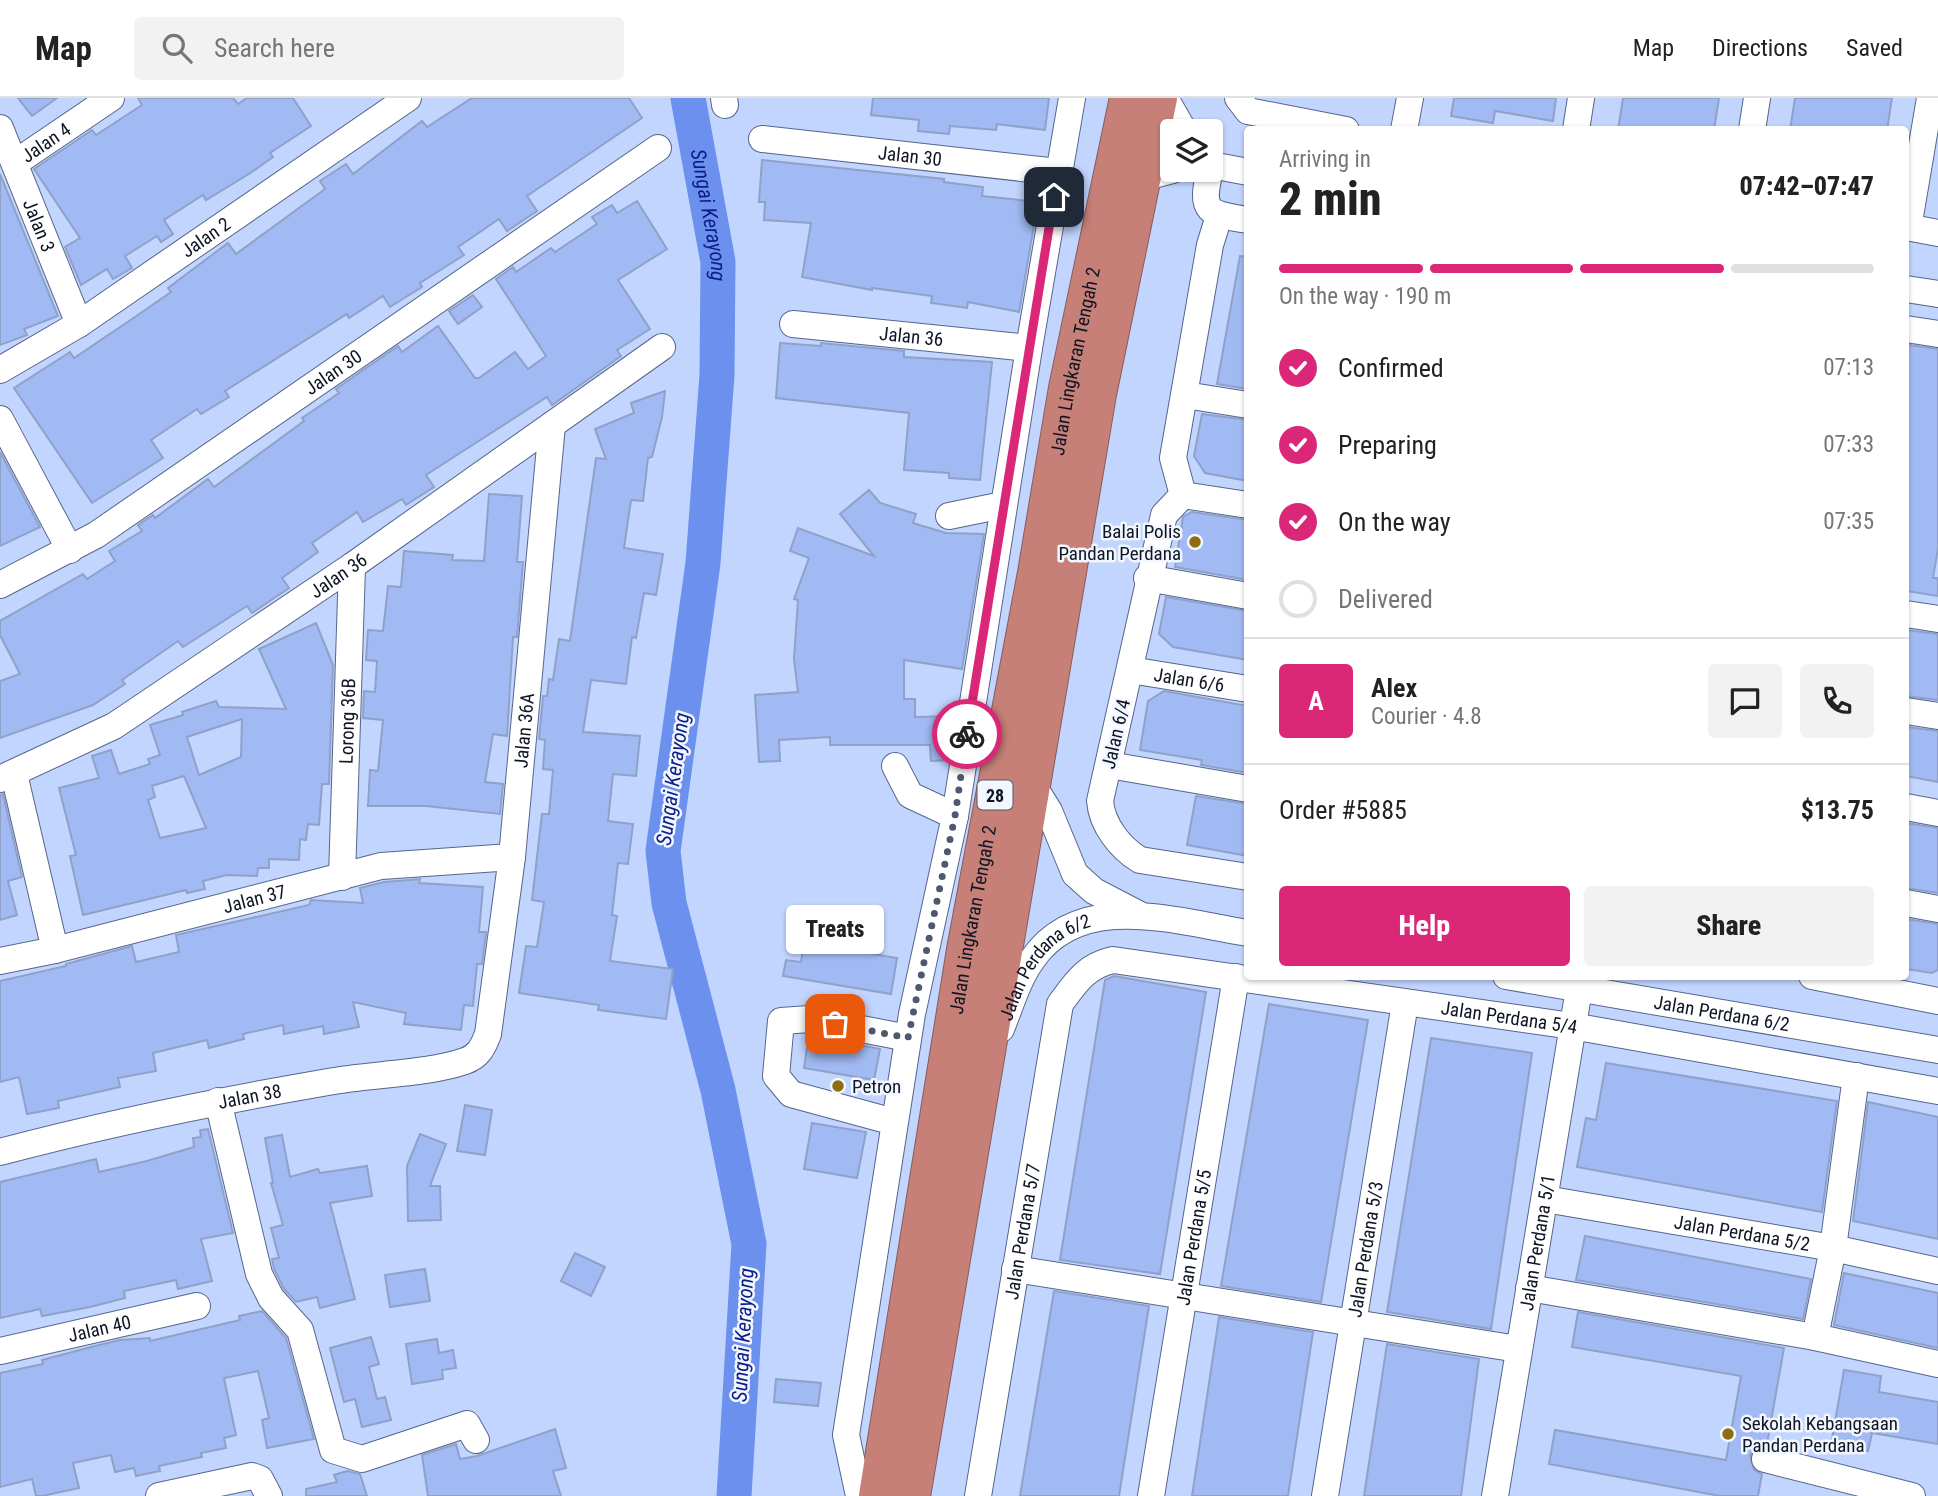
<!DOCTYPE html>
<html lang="en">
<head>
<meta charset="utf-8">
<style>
  :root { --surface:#fff; --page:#f2f2f2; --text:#222; --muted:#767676; --line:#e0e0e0; --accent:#db2777 }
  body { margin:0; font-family:"Roboto Condensed",sans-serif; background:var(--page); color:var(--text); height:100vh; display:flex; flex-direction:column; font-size:26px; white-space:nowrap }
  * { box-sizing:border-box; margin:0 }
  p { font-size:23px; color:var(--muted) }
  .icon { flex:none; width:38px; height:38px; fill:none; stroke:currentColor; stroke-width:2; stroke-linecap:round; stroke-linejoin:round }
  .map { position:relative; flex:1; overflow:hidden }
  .drawer { position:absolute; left:1244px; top:28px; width:665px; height:854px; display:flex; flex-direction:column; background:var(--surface); border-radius:7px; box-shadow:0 2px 5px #0004 }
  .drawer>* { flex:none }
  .buttons { position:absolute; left:1160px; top:21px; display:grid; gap:14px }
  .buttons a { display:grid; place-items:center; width:63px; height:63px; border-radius:7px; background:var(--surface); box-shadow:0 2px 5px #0004; font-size:35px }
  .pin { position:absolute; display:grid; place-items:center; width:60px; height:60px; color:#fff; margin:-30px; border-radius:14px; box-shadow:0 4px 10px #0006 }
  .courier { position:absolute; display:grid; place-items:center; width:70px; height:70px; margin:-35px; border:5px solid #db2777; border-radius:50%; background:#fff; color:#222; box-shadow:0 2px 9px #0007 }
  .bubble { position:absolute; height:49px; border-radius:7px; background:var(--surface); box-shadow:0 2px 5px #0004; font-size:23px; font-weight:800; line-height:49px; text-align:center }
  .summary em { font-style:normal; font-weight:800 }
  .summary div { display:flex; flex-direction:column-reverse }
  .summary { display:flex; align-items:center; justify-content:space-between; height:119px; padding:0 35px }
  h1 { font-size:46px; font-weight:800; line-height:52px }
  .bar { display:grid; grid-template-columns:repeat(4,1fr); gap:10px 7px; align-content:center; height:84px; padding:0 35px }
  .bar i { height:9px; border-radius:5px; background:var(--line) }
  .bar .current { background:var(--accent) }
  .bar p { grid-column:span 4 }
  .line { display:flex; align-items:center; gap:18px; padding:0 35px; border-top:2px solid var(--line) }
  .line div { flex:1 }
  .round { display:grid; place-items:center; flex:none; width:74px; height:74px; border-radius:7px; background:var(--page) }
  ol { padding:0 35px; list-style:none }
  li { display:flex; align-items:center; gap:21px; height:77px }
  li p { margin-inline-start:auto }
  li .icon { padding:7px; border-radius:50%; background:var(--accent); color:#fff; stroke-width:4 }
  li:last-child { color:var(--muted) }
  li i { width:38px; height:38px; border:4px solid var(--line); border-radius:50% }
  .button { display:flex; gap:14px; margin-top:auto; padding:14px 35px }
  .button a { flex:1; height:80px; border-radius:7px; background:var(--accent); color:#fff; font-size:28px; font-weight:800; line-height:80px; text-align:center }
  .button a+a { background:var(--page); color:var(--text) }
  header { display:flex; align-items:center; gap:42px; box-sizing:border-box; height:98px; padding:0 35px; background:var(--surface); border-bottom:2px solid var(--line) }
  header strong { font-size:33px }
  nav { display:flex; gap:38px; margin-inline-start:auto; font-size:24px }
  .search { width:490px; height:63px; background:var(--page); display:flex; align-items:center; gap:18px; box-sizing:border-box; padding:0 24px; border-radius:7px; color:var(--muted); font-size:26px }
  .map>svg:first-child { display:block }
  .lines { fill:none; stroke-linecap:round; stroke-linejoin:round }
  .river { stroke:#6c90ed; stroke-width:35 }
  .building { fill:#a2baf3; stroke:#8fa1c9; stroke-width:2; fill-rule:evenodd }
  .minor-casing { stroke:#56668b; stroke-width:28 }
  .highway-casing { stroke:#875b5b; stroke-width:40 }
  .minor { stroke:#fff; stroke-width:26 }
  .highway { stroke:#c78078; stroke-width:38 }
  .done { stroke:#4e5871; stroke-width:7; stroke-dasharray:0 12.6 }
  .route { stroke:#db2777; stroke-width:9 }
  .poi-dot { fill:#8e6d11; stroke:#f2f6fe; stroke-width:2.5 }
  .labels { text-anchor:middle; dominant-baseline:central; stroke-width:5; stroke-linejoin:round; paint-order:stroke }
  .shield { fill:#f2f6fe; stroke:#535865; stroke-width:2 }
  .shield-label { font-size:18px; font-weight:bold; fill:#0f1524 }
  .street-label { font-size:19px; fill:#0f1524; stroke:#f2f6fe }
  .poi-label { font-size:19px; fill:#0f1524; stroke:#f2f6fe; text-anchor:start }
  .water-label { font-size:21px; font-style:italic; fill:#0c1e88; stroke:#f2f6fe }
</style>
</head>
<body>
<header>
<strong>Map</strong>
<div class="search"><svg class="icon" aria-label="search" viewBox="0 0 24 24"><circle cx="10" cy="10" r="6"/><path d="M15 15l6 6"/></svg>Search here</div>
<nav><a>Map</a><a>Directions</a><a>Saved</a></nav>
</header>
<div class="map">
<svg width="1938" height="1398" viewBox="0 0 1938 1398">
  <rect width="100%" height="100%" fill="#c2d5ff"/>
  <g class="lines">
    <!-- river -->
    <path class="river" id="s1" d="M688,0L718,164L717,277L703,465L663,753L669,805L718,992L749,1146L734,1398"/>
  </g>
  <!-- building -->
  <g class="building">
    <polygon points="18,0 57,0 32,18"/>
    <polygon points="138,0 233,0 238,6 247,0 293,0 311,28 270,55 273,59 252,74 206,102 203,97 164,122 173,136 161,144 157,138 125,158 132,170 113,181 107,171 81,187 65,149 80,140 34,71 92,32 96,37 142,7"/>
    <polygon points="472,0 629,0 642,20 527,98 537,113 507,133 499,121 458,149 464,157 420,185 422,189 390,209 383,198 349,220 347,216 225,293 229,299 201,316 197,311 151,342 163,360 92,405 14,290 70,254 74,260 132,221 171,194 168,190 228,145 236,156 325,91 320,83 346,66 353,76 422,23 427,29"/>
    <polygon points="873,0 1049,0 1045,32 997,26 996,32 950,28 949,36 918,33 919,22 871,17"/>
    <polygon points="1454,0 1556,0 1553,23 1495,13 1493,25 1451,18"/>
    <polygon points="1623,0 1719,0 1714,32 1618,32"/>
    <polygon points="1795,0 1892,0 1887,32 1790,32"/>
    <polygon points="762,62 944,81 944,84 983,89 982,98 1038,104 1019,214 968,204 967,210 931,205 932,198 872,190 872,192 802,179 811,125 764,122 765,104 759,104"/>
    <polygon points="0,76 58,218 24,231 27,237 0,247"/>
    <polygon points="637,103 667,151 618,182 650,231 617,252 621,258 552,307 547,299 426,377 434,389 406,407 402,401 363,424 357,414 312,445 318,454 282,480 289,490 252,515 247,508 183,549 178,543 122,582 125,586 93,607 0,640 0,583 20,576 0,537 0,523 83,476 87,481 115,463 109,453 142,433 138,427 153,417 155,420 208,381 214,389 304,323 302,320 339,295 336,291 398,248 402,254 438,228 475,280 479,280 515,254 528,271 546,258 496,181 513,169 516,174 551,150 555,154 597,126 592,119 612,107 617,115"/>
    <polygon points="1240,158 1248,159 1248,291 1217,286"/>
    <polygon points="473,197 482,209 458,226 449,213"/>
    <polygon points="780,245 821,248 821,245 904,253 904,259 992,264 980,382 949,380 949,375 904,372 909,315 776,300"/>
    <polygon points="1909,247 1938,251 1938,450 1933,480 1938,480 1938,498 1906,493 1906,250"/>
    <polygon points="665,293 662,319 652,359 648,360 643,403 631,402 624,450 663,456 656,497 644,495 636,540 632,539 626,586 591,582 583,634 640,638 636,678 613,676 608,723 633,726 628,766 618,765 612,817 617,818 610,863 673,871 666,921 598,912 599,907 519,895 526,848 537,849 544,804 532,802 542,716 549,716 553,672 543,671 545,642 539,641 543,598 547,598 549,581 553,582 559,541 570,543 596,360 606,361 595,331 634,315 631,305"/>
    <polygon points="1202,316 1248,322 1248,383 1205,375 1194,358"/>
    <polygon points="0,354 40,429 0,448"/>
    <polygon points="869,392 880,405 916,416 913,425 946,435 984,436 962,571 904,562 904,601 915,601 915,619 955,618 948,662 931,663 930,647 830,647 830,639 779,642 780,663 759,664 755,597 798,594 794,561 798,502 794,501 809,460 790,453 798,430 874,458 840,416"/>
    <polygon points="489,396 522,398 517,464 523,464 517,539 513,539 507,638 493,636 485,684 503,686 500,716 426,708 368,708 370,672 378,673 383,622 363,620 364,593 375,594 377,563 366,562 368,532 383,533 388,488 401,489 404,453 453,457 452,462 484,463"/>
    <polygon points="1192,414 1248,422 1248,482 1175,469 1183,419"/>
    <polygon points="1166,499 1248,513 1248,562 1173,549 1159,536"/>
    <path d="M316,525L333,567L329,686H322L319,727L308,726L306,742L300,741L299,762L269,761V770H258L257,778L227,777L203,783L205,791L187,795L186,792L83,817L70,758L76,757L59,690L99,680L92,658L111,652L119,676L150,666L148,661L160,657L150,627L183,617L182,614L216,603L219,609L286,611L259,551ZM242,621L241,659L199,677L187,639ZM184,678L206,730L160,740L148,702L155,699L152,688Z"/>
    <polygon points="1906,532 1938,536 1938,602 1906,598"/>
    <polygon points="1164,593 1248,608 1248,675 1201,667 1202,662 1140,652 1148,603"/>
    <polygon points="1906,629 1938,633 1938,684 1906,678"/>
    <polygon points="3,696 22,779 8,783 17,817 0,822 0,697"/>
    <polygon points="1196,698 1248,706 1248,758 1187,747"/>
    <polygon points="1906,725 1938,730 1938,795 1906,790"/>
    <polygon points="420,781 419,785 483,789 479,834 486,834 482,866 477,866 473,908 464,907 461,932 404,926 406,915 353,904 359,929 324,936 323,928 284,936 283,927 243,936 244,941 209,950 207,942 153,955 156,973 118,980 120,989 58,1003 59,1010 27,1016 19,979 0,984 0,883 66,868 66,866 132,848 136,864 179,854 176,837 309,807 311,802 363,805 360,790 384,784"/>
    <polygon points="1906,821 1938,826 1938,872 1932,875 1906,871"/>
    <polygon points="804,844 897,860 891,896 783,878 786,862 801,864"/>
    <polygon points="1114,878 1206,894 1160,1176 1060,1162 1105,882"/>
    <polygon points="1269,906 1368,922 1321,1204 1221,1188"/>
    <polygon points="809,937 880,951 874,982 804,970"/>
    <polygon points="1431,940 1532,955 1491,1231 1387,1214"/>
    <polygon points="1606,965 1837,1003 1822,1114 1577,1069 1586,1020 1596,1022"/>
    <polygon points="1868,1004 1938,1019 1938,1141 1853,1123"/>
    <polygon points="465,1007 492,1012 485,1057 457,1053"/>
    <polygon points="812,1025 866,1034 857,1080 804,1071"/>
    <polygon points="208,1031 233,1135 201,1141 212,1183 178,1191 176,1182 124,1193 125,1200 90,1209 42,1218 40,1211 0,1220 0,1084 96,1061 99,1074 147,1063 194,1049 193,1040 201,1039 200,1032"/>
    <polygon points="420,1036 446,1046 430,1088 440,1088 441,1122 408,1123 407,1068"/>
    <polygon points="282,1037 290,1079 318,1071 320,1075 367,1068 372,1098 330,1105 355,1201 320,1210 317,1199 296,1204 284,1191 274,1171 272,1161 279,1160 271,1130 283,1127 271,1085 273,1085 265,1040"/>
    <polygon points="1585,1138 1811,1181 1803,1221 1576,1182"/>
    <polygon points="575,1155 605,1169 591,1198 561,1183"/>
    <polygon points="425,1171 430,1203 390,1209 385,1177"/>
    <polygon points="1844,1175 1938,1195 1938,1250 1834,1227"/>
    <polygon points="1054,1193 1149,1208 1119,1398 1020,1398"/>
    <polygon points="262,1213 286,1240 314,1341 267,1350 262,1322 269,1320 258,1273 224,1280 236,1337 224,1340 226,1350 201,1355 202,1359 159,1368 160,1373 136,1378 134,1370 115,1374 111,1357 73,1365 79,1390 42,1398 36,1398 32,1381 0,1389 0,1275 43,1266 42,1262 95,1248 120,1242 150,1240 150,1243 240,1222 239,1218"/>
    <polygon points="1578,1214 1784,1250 1767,1346 1754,1350 1750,1358 1754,1372 1762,1376 1758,1398 1720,1398 1549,1366 1555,1332 1726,1362 1741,1278 1572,1249"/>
    <polygon points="1219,1219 1313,1234 1288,1398 1192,1398"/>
    <polygon points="371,1239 379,1266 369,1269 377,1301 385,1299 391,1322 362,1329 355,1301 344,1304 330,1250"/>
    <polygon points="437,1241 439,1255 453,1252 456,1270 442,1272 443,1281 412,1286 406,1246"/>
    <polygon points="1387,1246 1479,1261 1461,1398 1364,1398"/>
    <polygon points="1844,1272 1881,1278 1879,1294 1938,1304 1938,1346 1872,1335 1868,1353 1831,1347"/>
    <polygon points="776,1281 821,1285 818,1308 774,1304"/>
    <polygon points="555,1331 566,1370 553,1373 561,1398 428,1398 422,1357 456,1346 460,1361 477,1358"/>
    <polygon points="347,1373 360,1376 367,1398 306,1398 306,1391 337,1384 334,1377"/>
  </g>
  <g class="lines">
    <!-- minor casing -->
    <g class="minor-casing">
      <g id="minor">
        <polyline points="724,0 725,7"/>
        <polyline points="1165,0 1184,33"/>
        <polyline points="1238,0 1248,13 1346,32"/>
        <path id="s2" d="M0,30L79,226"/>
        <polyline points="1404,32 1410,0"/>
        <polyline points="1576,32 1581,0"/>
        <polyline points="1752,32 1757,0"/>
        <path id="s3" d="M762,41L1058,74"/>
        <path id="s4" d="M15,65L111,0"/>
        <polyline points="1211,67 1248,74"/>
        <path d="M1210,72C1200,114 1207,116 1248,122"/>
        <polyline points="1142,80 1173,72"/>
        <polyline points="1906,129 1938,135"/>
        <polyline points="1908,130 1930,0"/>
        <polyline points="1906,191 1938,196"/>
        <path id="s5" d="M793,226L1029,250"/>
        <polyline points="1906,231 1938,236"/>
        <path id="s6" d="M0,272L79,226L408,0"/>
        <polyline points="1185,297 1248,307"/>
        <polyline points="0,321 70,452"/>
        <path d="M1183,397L1164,417L1100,703C1102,727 1120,750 1140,762L1248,779"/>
        <polyline points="1183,397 1173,360 1210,147 1219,118"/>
        <polyline points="1183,397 1248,407"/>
        <polyline points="949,418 1003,407"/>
        <polyline points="1147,480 1248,498"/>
        <path id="s7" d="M0,487L96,437L658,50"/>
        <polyline points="1906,516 1938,521"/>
        <path id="s8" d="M1130,572L1248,591"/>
        <polyline points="1906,613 1938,618"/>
        <polyline points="1109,667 1248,691"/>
        <polyline points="895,668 910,697 955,718"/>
        <polyline points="14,676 55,852"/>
        <path id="s9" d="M0,681L114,628L352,468L662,249"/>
        <polyline points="1031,684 1049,713 1075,776 1094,793 1140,817"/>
        <polyline points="1906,709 1938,715"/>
        <path id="s10" d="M342,779L352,468"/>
        <polyline points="1906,805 1938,811"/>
        <path id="s11" d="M0,863L55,852L381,768L512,759"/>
        <path id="s12" d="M1506,878L1938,952"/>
        <polyline points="1812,878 1938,903"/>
        <path id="s13" d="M1001,931C1010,909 1018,881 1032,862C1080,791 1178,824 1248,835"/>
        <polyline points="218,1003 259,1176 271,1200 300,1232 333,1352 362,1361 467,1326 476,1342"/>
        <polyline points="894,1024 791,996 776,978 781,923 810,921 908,940"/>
        <path id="s14" d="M0,1054C109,1025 218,1003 328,984C370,976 428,976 465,963C479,958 483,949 488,936L512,759L552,327"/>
        <path id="s15" d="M1545,1101L1833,1150L1938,1173"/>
        <polyline points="1015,1171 1518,1251"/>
        <polyline points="1529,1190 1815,1239 1938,1266"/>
        <polyline points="1815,1239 1833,1150 1856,978"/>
        <path id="s16" d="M0,1253L197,1208"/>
        <polyline points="1765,1361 1912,1398"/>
        <polyline points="159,1398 252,1378 260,1381 269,1398"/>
        <polyline points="859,1398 846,1337 912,916 955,718 1029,250 1072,0"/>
        <path id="s17" d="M978,1398L1060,906C1076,884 1086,868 1113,862L1572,928L1938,993"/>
        <path id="s18" d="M1151,1398L1236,879"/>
        <path id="s19" d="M1325,1398L1405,905"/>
        <path id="s20" d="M1495,1398L1579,891"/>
      </g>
    </g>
    <!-- highway casing -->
    <g class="highway-casing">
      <g id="highway">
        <path id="s21" d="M878,1398L966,852L1037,475L1068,290L1129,0"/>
        <polyline points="911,1398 1097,296 1158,0"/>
      </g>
    </g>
    <!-- minor -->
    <use href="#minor" class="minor"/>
    <!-- highway -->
    <use href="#highway" class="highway"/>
  </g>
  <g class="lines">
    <!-- done -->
    <polyline class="done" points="835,926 908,940 955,718 967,636"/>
    <!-- route -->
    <polyline class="route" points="967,636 1054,99"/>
  </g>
  <!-- markers -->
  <g class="poi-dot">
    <circle cx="1195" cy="444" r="7"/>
    <circle cx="838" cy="988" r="7"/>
    <circle cx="1728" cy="1336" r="7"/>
  </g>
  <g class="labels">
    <!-- shield labels -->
    <rect class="shield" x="977.5" y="682.5" width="35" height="29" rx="5"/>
    <g class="shield-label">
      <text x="995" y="697">28</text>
    </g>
    <!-- street labels -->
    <g class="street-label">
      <text stroke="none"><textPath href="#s4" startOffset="37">Jalan 4</textPath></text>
      <text stroke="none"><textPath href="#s3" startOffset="149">Jalan 30</textPath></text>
      <text stroke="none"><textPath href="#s2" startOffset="105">Jalan 3</textPath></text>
      <text stroke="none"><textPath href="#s6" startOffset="245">Jalan 2</textPath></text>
      <text stroke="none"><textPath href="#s5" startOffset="119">Jalan 36</textPath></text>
      <text stroke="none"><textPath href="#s21" startOffset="1152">Jalan Lingkaran Tengah 2</textPath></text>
      <text stroke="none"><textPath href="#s7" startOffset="396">Jalan 30</textPath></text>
      <text stroke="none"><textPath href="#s9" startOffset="396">Jalan 36</textPath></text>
      <text stroke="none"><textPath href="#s8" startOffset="60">Jalan 6/6</textPath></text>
      <text stroke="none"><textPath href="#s10" startOffset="156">Lorong 36B</textPath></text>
      <text stroke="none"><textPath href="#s14" startOffset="817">Jalan 36A</textPath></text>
      <text transform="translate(1116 636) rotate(-77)">Jalan 6/4</text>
      <text stroke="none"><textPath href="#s11" startOffset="262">Jalan 37</textPath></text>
      <text stroke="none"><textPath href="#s21" startOffset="584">Jalan Lingkaran Tengah 2</textPath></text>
      <text stroke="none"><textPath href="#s13" startOffset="79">Jalan Perdana 6/2</textPath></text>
      <text stroke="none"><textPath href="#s12" startOffset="219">Jalan Perdana 6/2</textPath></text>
      <text stroke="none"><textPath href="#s17" startOffset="970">Jalan Perdana 5/4</textPath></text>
      <text stroke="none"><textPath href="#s14" startOffset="256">Jalan 38</textPath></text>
      <text stroke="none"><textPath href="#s17" startOffset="268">Jalan Perdana 5/7</textPath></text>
      <text stroke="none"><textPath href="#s15" startOffset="200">Jalan Perdana 5/2</textPath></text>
      <text stroke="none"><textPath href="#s18" startOffset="262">Jalan Perdana 5/5</textPath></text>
      <text stroke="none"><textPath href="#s20" startOffset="257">Jalan Perdana 5/1</textPath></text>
      <text stroke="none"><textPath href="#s19" startOffset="250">Jalan Perdana 5/3</textPath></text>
      <text stroke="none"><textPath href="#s16" startOffset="102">Jalan 40</textPath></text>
    </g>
    <!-- poi labels -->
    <g class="poi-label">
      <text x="1181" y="433" text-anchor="end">Balai Polis<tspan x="1181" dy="22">Pandan Perdana</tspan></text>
      <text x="852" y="988">Petron</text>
      <text x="1742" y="1325">Sekolah Kebangsaan<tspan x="1742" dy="22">Pandan Perdana</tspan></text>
    </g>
    <!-- water labels -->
    <g class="water-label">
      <text stroke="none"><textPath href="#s1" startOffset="119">Sungai Kerayong</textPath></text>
      <text transform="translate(673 681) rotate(-82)">Sungai Kerayong</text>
      <text transform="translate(743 1237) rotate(-87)">Sungai Kerayong</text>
    </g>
  </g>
</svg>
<div class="buttons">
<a><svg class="icon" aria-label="layers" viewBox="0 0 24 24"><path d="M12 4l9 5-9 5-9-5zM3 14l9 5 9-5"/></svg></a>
</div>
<div class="pin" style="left:835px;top:926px;background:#ea580c"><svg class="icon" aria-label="bag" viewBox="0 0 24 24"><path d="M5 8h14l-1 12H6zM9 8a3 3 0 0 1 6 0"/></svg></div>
<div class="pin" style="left:1054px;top:99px;background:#1f2937"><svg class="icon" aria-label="home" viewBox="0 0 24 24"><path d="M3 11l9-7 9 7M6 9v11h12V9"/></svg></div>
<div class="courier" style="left:967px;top:636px"><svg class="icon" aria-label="bike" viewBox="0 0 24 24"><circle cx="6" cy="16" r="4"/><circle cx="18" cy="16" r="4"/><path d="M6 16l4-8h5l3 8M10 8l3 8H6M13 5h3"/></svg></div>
<div class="bubble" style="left:786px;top:807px;width:98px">Treats</div>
<section class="drawer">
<div class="summary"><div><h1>2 min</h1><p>Arriving in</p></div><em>07:42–07:47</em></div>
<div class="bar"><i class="current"></i><i class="current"></i><i class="current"></i><i></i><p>On the way · 190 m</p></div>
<ol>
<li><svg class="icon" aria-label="check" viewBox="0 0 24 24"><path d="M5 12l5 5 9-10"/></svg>Confirmed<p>07:13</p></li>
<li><svg class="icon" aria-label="check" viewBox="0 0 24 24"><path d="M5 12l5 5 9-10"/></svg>Preparing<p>07:33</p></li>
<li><svg class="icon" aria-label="check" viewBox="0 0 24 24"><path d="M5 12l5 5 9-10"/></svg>On the way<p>07:35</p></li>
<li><i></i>Delivered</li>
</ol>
<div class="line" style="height:126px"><b class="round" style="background:var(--accent);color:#fff">A</b><div><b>Alex</b><p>Courier · 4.8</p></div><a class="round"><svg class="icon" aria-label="chat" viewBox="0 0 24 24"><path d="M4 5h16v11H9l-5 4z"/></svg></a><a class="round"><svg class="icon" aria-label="phone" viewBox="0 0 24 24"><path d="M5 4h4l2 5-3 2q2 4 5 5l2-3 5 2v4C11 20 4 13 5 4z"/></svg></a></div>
<div class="line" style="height:91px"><div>Order #5885</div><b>$13.75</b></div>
<div class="button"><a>Help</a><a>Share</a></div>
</section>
</div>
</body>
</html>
